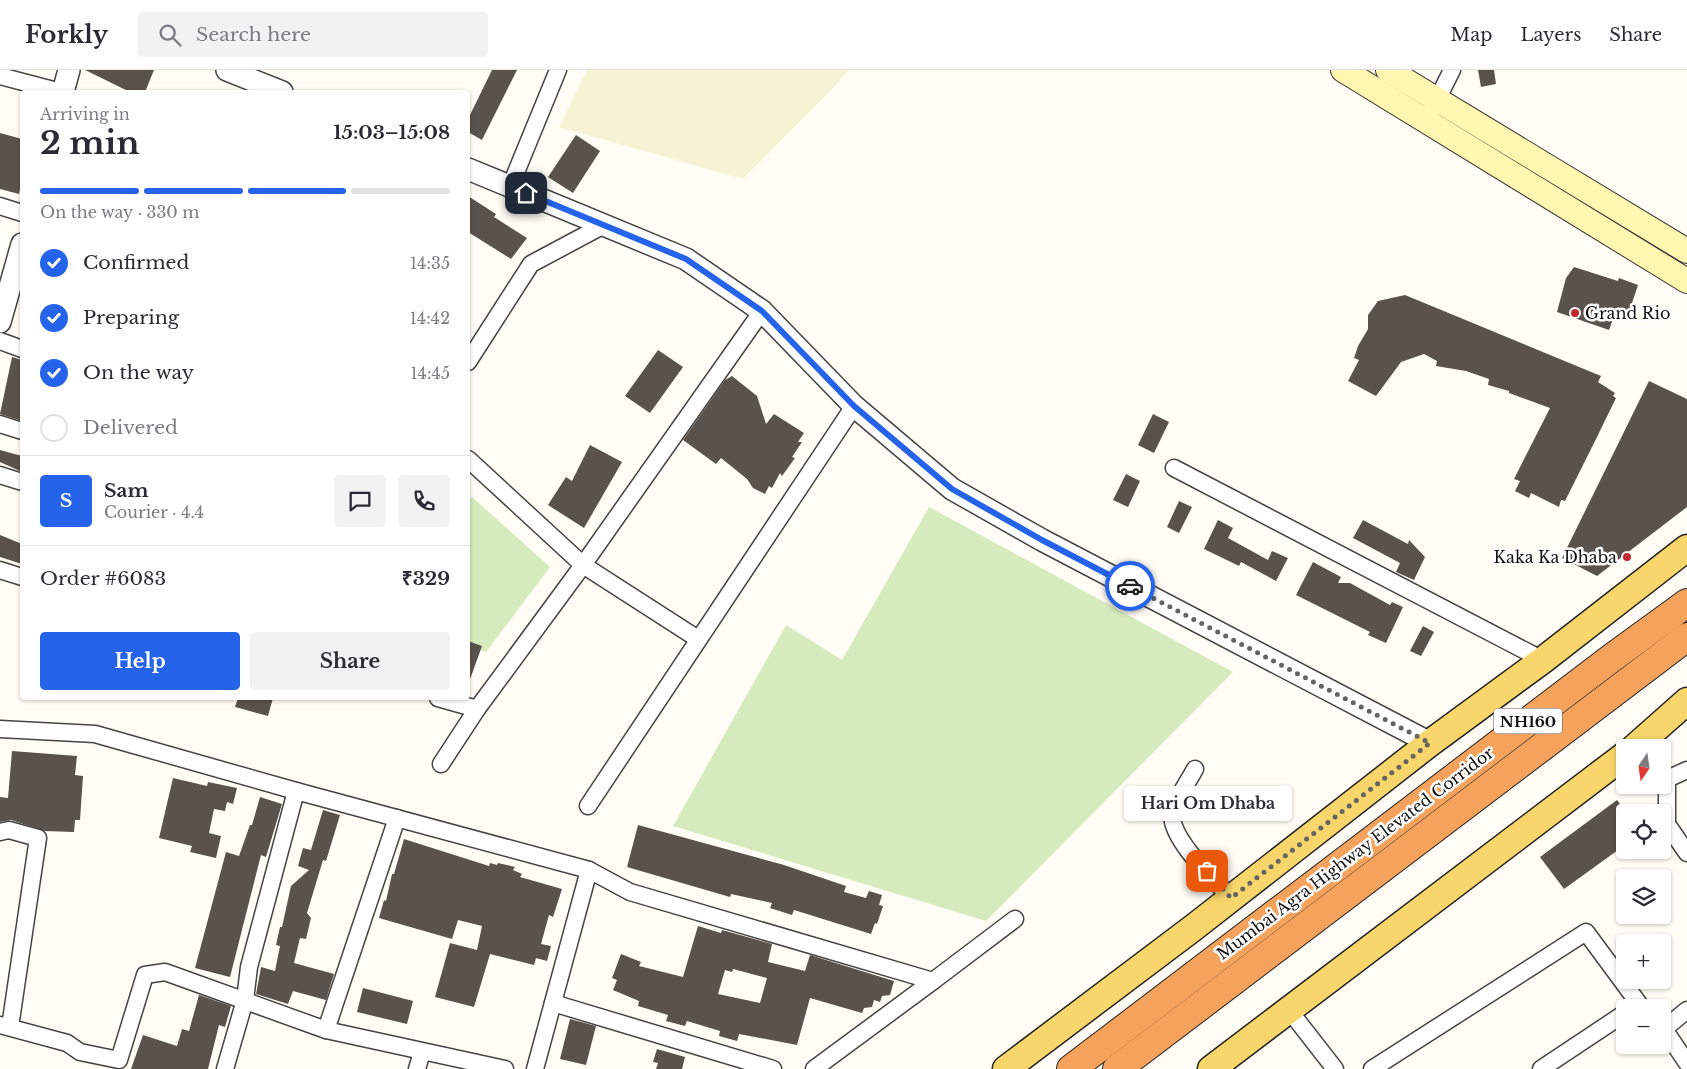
<!DOCTYPE html>
<html lang="en">
<head>
<meta charset="utf-8">
<style>
  :root { --surface:#fff; --page:#f2f2f3; --text:#2b2b33; --muted:#7c7c81; --line:#e1e1e2; --accent:#2563eb }
  body { margin:0; font-family:"Libre Baskerville",serif; background:var(--page); color:var(--text); height:100vh; display:flex; flex-direction:column; font-size:19px; white-space:nowrap }
  * { box-sizing:border-box; margin:0 }
  p { font-size:16px; color:var(--muted) }
  .icon { flex:none; width:28px; height:28px; fill:none; stroke:currentColor; stroke-width:2; stroke-linecap:round; stroke-linejoin:round }
  .map { position:relative; flex:1; overflow:hidden }
  .sheet { position:absolute; left:20px; top:20px; width:450px; height:610px; display:flex; flex-direction:column; background:var(--surface); border-radius:5px; box-shadow:0 1px 4px #0004 }
  .sheet>* { flex:none }
  .needle { width:32px; rotate:193deg }
  .buttons { position:absolute; left:1616px; top:669px; display:grid; gap:10px }
  .buttons a { display:grid; place-items:center; width:55px; height:55px; border-radius:5px; background:var(--surface); box-shadow:0 1px 4px #0004; font-size:25px }
  .pin { position:absolute; display:grid; place-items:center; width:42px; height:42px; color:#fff; margin:-21px; border-radius:10px; box-shadow:0 2px 8px #0006 }
  .courier { position:absolute; display:grid; place-items:center; width:50px; height:50px; margin:-25px; border:4px solid #2563eb; border-radius:50%; background:#fff; color:#222; box-shadow:0 1px 6px #0007 }
  .bubble { position:absolute; height:35px; border-radius:5px; background:var(--surface); box-shadow:0 1px 4px #0004; font-size:16px; font-weight:700; line-height:35px; text-align:center }
  .head em { font-style:normal; font-weight:700 }
  .head div { display:flex; flex-direction:column-reverse }
  .head { display:flex; align-items:center; justify-content:space-between; height:85px; padding:0 20px }
  h1 { font-size:32px; font-weight:700; line-height:38px }
  .bar { display:grid; grid-template-columns:repeat(4,1fr); gap:8px 5px; align-content:center; height:60px; padding:0 20px }
  .bar i { height:6px; border-radius:4px; background:var(--line) }
  .bar .selected { background:var(--accent) }
  .bar p { grid-column:span 4 }
  .line { display:flex; align-items:center; gap:12px; padding:0 20px; border-top:1px solid var(--line) }
  .line div { flex:1 }
  .round { display:grid; place-items:center; flex:none; width:52px; height:52px; border-radius:5px; background:var(--page) }
  ol { padding:0 20px; list-style:none }
  li { display:flex; align-items:center; gap:15px; height:55px }
  li p { margin-inline-start:auto }
  li .icon { padding:5px; border-radius:50%; background:var(--accent); color:#fff; stroke-width:4 }
  li:last-child { color:var(--muted) }
  li i { width:28px; height:28px; border:2px solid var(--line); border-radius:50% }
  .action { display:flex; gap:10px; margin-top:auto; padding:10px 20px }
  .action a { flex:1; height:58px; border-radius:5px; background:var(--accent); color:#fff; font-size:20px; font-weight:700; line-height:58px; text-align:center }
  .action a+a { background:var(--page); color:var(--text) }
  header { display:flex; align-items:center; gap:30px; box-sizing:border-box; height:70px; padding:0 25px; background:var(--surface); border-bottom:1px solid var(--line) }
  header strong { font-size:24px }
  nav { display:flex; gap:28px; margin-inline-start:auto; font-size:18px }
  .search { width:350px; height:45px; background:var(--page); display:flex; align-items:center; gap:12px; box-sizing:border-box; padding:0 18px; border-radius:5px; color:var(--muted); font-size:19px }
  .map>svg:first-child { display:block }
  .farmland { fill:#f6f3d4 }
  .green { fill:#d5ebbd }
  .building { fill:#5a524d; fill-rule:evenodd }
  .lines { fill:none; stroke-linecap:round; stroke-linejoin:round }
  .minor-casing { stroke:#444; stroke-width:19 }
  .tertiary-casing { stroke:#444; stroke-width:24 }
  .secondary-casing { stroke:#333; stroke-width:26 }
  .primary-casing { stroke:#222; stroke-width:29 }
  .motorway-casing { stroke:#222; stroke-width:30 }
  .minor { stroke:#fff; stroke-width:16 }
  .tertiary { stroke:#fff; stroke-width:21 }
  .secondary { stroke:#fff6b0; stroke-width:24 }
  .primary { stroke:#f9d66b; stroke-width:26 }
  .motorway { stroke:#f5a25d; stroke-width:28 }
  .done { stroke:#646461; stroke-width:5; stroke-dasharray:0 9 }
  .route { stroke:#2563eb; stroke-width:6 }
  .poi-dot { fill:#c4262e; stroke:#fff; stroke-width:2 }
  .labels { text-anchor:middle; dominant-baseline:central; stroke-width:5; stroke-linejoin:round; paint-order:stroke }
  .shield { fill:#fff; stroke:#585858; stroke-width:1 }
  .shield-label { font-size:15px; font-weight:bold; fill:#111 }
  .poi-label { font-size:16px; fill:#111; stroke:#fff; text-anchor:start }
  .street-label { font-size:16px; fill:#111; stroke:#fff }
</style>
</head>
<body>
<header>
<strong>Forkly</strong>
<div class="search"><svg class="icon" aria-label="search" viewBox="0 0 24 24"><circle cx="10" cy="10" r="6"/><path d="M15 15l6 6"/></svg>Search here</div>
<nav><a>Map</a><a>Layers</a><a>Share</a></nav>
</header>
<div class="map">
<svg width="1687" height="999" viewBox="0 0 1687 999">
  <rect width="100%" height="100%" fill="#fffdf5"/>
  <!-- farmland -->
  <polygon class="farmland" points="587,0 848,0 836,15 743,109 559,57"/>
  <!-- green -->
  <g class="green">
    <polygon points="472,427 550,497 486,582 468,576 468,430"/>
    <polygon points="929,437 1233,602 986,851 673,756 786,555 842,590"/>
  </g>
  <!-- building -->
  <g class="building">
    <polygon points="85,0 154,0 145,22 130,22"/>
    <polygon points="492,0 517,0 482,70 468,62 468,49"/>
    <polygon points="1478,0 1494,0 1496,14 1481,17"/>
    <polygon points="0,63 22,69 22,109 19,124 0,119"/>
    <polygon points="576,65 600,81 573,123 548,107"/>
    <polygon points="468,126 496,144 494,147 527,168 511,189 468,162"/>
    <polygon points="1574,197 1618,211 1619,208 1638,215 1629,242 1617,238 1609,260 1557,242 1566,208"/>
    <polygon points="1405,225 1601,306 1598,312 1615,323 1613,326 1616,328 1597,367 1565,431 1561,430 1559,437 1531,423 1529,428 1515,421 1520,411 1514,409 1550,338 1509,323 1509,321 1488,315 1489,309 1466,301 1436,296 1437,291 1424,284 1401,292 1376,326 1348,311 1359,290 1354,288 1358,276 1368,259 1368,245 1378,231"/>
    <polygon points="658,280 683,297 650,343 625,326"/>
    <polygon points="12,287 22,290 22,351 0,344"/>
    <polygon points="732,306 757,326 766,354 774,344 804,363 798,372 802,372 792,387 795,388 782,406 780,403 772,418 769,416 765,424 753,418 747,409 721,388 716,394 683,370 725,310"/>
    <polygon points="1649,311 1687,329 1687,437 1597,506 1562,488"/>
    <polygon points="1153,344 1169,352 1154,383 1138,375"/>
    <polygon points="590,375 622,392 584,458 548,435 566,407 572,411"/>
    <polygon points="0,380 22,386 22,402 0,392"/>
    <polygon points="1126,404 1140,411 1128,437 1113,430"/>
    <polygon points="1179,431 1192,437 1179,463 1167,457"/>
    <polygon points="1218,450 1233,458 1228,468 1268,490 1272,481 1288,488 1276,511 1241,492 1239,496 1204,479"/>
    <polygon points="1363,450 1408,474 1409,470 1425,487 1414,510 1396,502 1400,493 1353,468"/>
    <polygon points="0,465 22,474 22,494 0,487"/>
    <polygon points="1313,492 1341,507 1338,513 1350,513 1390,535 1392,532 1403,537 1386,573 1368,565 1370,562 1296,525"/>
    <polygon points="1423,556 1434,562 1421,586 1410,581"/>
    <polygon points="468,571 482,576 469,612 468,612"/>
    <polygon points="238,628 273,628 268,646 235,637"/>
    <polygon points="12,681 77,686 75,705 83,706 80,750 75,750 74,762 45,761 11,750 0,752 0,727 8,728"/>
    <polygon points="173,708 207,716 208,712 237,718 233,734 227,732 225,741 214,739 209,763 221,766 216,788 190,782 192,776 159,768"/>
    <polygon points="260,727 282,734 266,787 261,785 230,907 195,898 226,782 239,786 250,755 252,755"/>
    <polygon points="1617,730 1625,741 1625,775 1564,819 1540,787"/>
    <polygon points="323,740 340,745 326,791 323,790 307,843 311,848 306,869 300,868 294,893 334,904 326,930 293,921 288,934 256,924 261,897 275,901 280,876 276,875 280,857 282,857 291,816 309,800 298,796 303,778 311,780"/>
    <polygon points="638,755 784,795 846,816 844,822 866,828 869,821 882,825 879,835 883,836 877,854 875,853 871,864 794,840 792,845 770,838 772,833 731,824 730,827 627,797"/>
    <polygon points="404,769 489,796 490,793 497,795 498,793 515,797 513,800 522,804 520,807 562,819 553,847 549,845 541,874 551,876 547,891 536,888 534,895 490,884 474,937 435,927 450,873 477,880 482,856 458,850 452,869 379,848 384,830 386,831 392,804 394,804"/>
    <path d="M698,856L721,863L722,860L772,874L768,892L805,901L810,885L894,911L890,925L882,926L880,932L874,930L872,937L864,938L862,943L810,928L797,975L739,964L737,971L719,966L720,961L687,951L685,956L666,951L668,945L638,936L639,931L613,920L617,910L612,908L621,884L641,892L639,896L683,907ZM733,899L767,908L760,933L718,924L725,900L732,902Z"/>
    <polygon points="363,918 413,931 407,954 357,942"/>
    <polygon points="199,925 231,936 225,957 219,955 208,999 131,999 143,965 177,976 182,959 189,961"/>
    <polygon points="570,949 596,956 586,995 560,989"/>
    <polygon points="657,979 685,987 682,999 656,999 658,993 653,992"/>
  </g>
  <g class="lines">
    <!-- minor casing -->
    <g class="minor-casing">
      <g id="minor">
        <polyline points="0,6 61,22"/>
        <polyline points="1432,40 1452,0"/>
        <polyline points="510,117 558,0"/>
        <polyline points="0,136 22,143"/>
        <polyline points="0,271 22,279"/>
        <polyline points="468,292 531,194 604,155"/>
        <polyline points="0,354 22,361"/>
        <polyline points="468,389 583,495 698,569"/>
        <polyline points="1174,398 1543,590"/>
        <polyline points="0,405 22,412"/>
        <polyline points="0,500 22,507"/>
        <polyline points="438,628 477,639 583,495 762,241"/>
        <polyline points="0,659 95,664 296,721 249,897 245,930 225,999"/>
        <polyline points="441,694 477,639"/>
        <path d="M1195,699C1188,712 1178,726 1173,740C1165,765 1215,810 1231,828"/>
        <polyline points="1662,708 1667,709 1687,700"/>
        <polyline points="1667,709 1667,754 1687,783"/>
        <polyline points="296,721 589,800 535,999"/>
        <polyline points="588,736 854,336"/>
        <polyline points="0,762 9,760 38,768 10,957"/>
        <polyline points="589,800 630,822 933,911 814,999"/>
        <polyline points="933,911 1015,849"/>
        <polyline points="553,933 773,999"/>
        <polyline points="1289,940 1335,999"/>
        <polyline points="1687,940 1664,959 1687,993"/>
        <polyline points="0,955 67,973 80,982 119,990 145,905 165,902 326,960 505,999"/>
        <polyline points="326,960 397,748"/>
        <polyline points="417,999 422,982"/>
        <polyline points="1372,999 1586,862 1642,938"/>
        <polyline points="1541,999 1625,943"/>
      </g>
    </g>
    <!-- tertiary casing -->
    <g class="tertiary-casing">
      <g id="tertiary">
        <polyline points="227,0 282,22"/>
        <polyline points="63,22 69,0"/>
        <polyline points="468,99 686,189 762,241 854,336 952,419 1042,470 1430,673"/>
        <polyline points="0,252 22,174"/>
      </g>
    </g>
    <!-- secondary casing -->
    <g class="secondary-casing">
      <g id="secondary">
        <polyline points="1343,0 1687,211"/>
        <polyline points="1388,0 1687,181"/>
      </g>
    </g>
    <!-- primary casing -->
    <g class="primary-casing">
      <g id="primary">
        <polyline points="1634,678 1687,631"/>
        <polyline points="1006,999 1193,858 1430,673 1543,590 1687,478"/>
        <polyline points="1211,999 1625,685"/>
      </g>
    </g>
    <!-- motorway casing -->
    <g class="motorway-casing">
      <g id="motorway">
        <polyline points="1071,999 1613,587 1687,533"/>
        <polyline points="1117,999 1687,567"/>
      </g>
    </g>
    <!-- minor -->
    <use href="#minor" class="minor"/>
    <!-- tertiary -->
    <use href="#tertiary" class="tertiary"/>
    <!-- secondary -->
    <use href="#secondary" class="secondary"/>
    <!-- primary -->
    <use href="#primary" class="primary"/>
    <!-- motorway -->
    <use href="#motorway" class="motorway"/>
  </g>
  <g class="lines">
    <!-- done -->
    <polyline class="done" points="1130,516 1430,673 1231,828 1207,801"/>
    <!-- route -->
    <polyline class="route" points="526,123 686,189 762,241 854,336 952,419 1042,470 1130,516"/>
  </g>
  <!-- markers -->
  <g class="poi-dot">
    <circle cx="1575" cy="243" r="5"/>
    <circle cx="1627" cy="487" r="5"/>
  </g>
  <g class="labels">
    <!-- shield labels -->
    <rect class="shield" x="1494" y="638.5" width="68" height="25" rx="4"/>
    <g class="shield-label">
      <text x="1528" y="651">NH160</text>
    </g>
    <!-- poi labels -->
    <g class="poi-label">
      <text x="1585" y="243">Grand Rio</text>
      <text x="1617" y="487" text-anchor="end">Kaka Ka Dhaba</text>
    </g>
    <!-- street labels -->
    <g class="street-label">
      <text transform="translate(1355 783) rotate(-37)">Mumbai Agra Highway Elevated Corridor</text>
    </g>
  </g>
</svg>
<div class="buttons">
<a><svg class="needle" viewBox="-14 -14 28 28"><path d="M0-13l5 13h-10z" fill="#e53935"/><path d="M0 13l5-13h-10z" fill="#7c7c81"/></svg></a>
<a><svg class="icon" aria-label="locate" viewBox="0 0 24 24"><circle cx="12" cy="12" r="6"/><path d="M12 2v4M12 18v4M2 12h4M18 12h4"/></svg></a>
<a><svg class="icon" aria-label="layers" viewBox="0 0 24 24"><path d="M12 4l9 5-9 5-9-5zM3 14l9 5 9-5"/></svg></a>
<a>+</a>
<a>−</a>
</div>
<div class="pin" style="left:1207px;top:801px;background:#ea580c"><svg class="icon" aria-label="bag" viewBox="0 0 24 24"><path d="M5 8h14l-1 12H6zM9 8a3 3 0 0 1 6 0"/></svg></div>
<div class="pin" style="left:526px;top:123px;background:#1f2937"><svg class="icon" aria-label="home" viewBox="0 0 24 24"><path d="M3 11l9-7 9 7M6 9v11h12V9"/></svg></div>
<div class="courier" style="left:1130px;top:516px"><svg class="icon" aria-label="car" viewBox="0 0 24 24"><path d="M5 17H2v-5l4-1 3-4h7l3 4 3 1v5h-3M9 17h6M6 11h13"/><circle cx="7" cy="17" r="2"/><circle cx="17" cy="17" r="2"/></svg></div>
<div class="bubble" style="left:1124px;top:716px;width:168px">Hari Om Dhaba</div>
<section class="sheet">
<div class="head"><div><h1>2 min</h1><p>Arriving in</p></div><em>15:03–15:08</em></div>
<div class="bar"><i class="selected"></i><i class="selected"></i><i class="selected"></i><i></i><p>On the way · 330 m</p></div>
<ol>
<li><svg class="icon" aria-label="check" viewBox="0 0 24 24"><path d="M5 12l5 5 9-10"/></svg>Confirmed<p>14:35</p></li>
<li><svg class="icon" aria-label="check" viewBox="0 0 24 24"><path d="M5 12l5 5 9-10"/></svg>Preparing<p>14:42</p></li>
<li><svg class="icon" aria-label="check" viewBox="0 0 24 24"><path d="M5 12l5 5 9-10"/></svg>On the way<p>14:45</p></li>
<li><i></i>Delivered</li>
</ol>
<div class="line" style="height:90px"><b class="round" style="background:var(--accent);color:#fff">S</b><div><b>Sam</b><p>Courier · 4.4</p></div><a class="round"><svg class="icon" aria-label="chat" viewBox="0 0 24 24"><path d="M4 5h16v11H9l-5 4z"/></svg></a><a class="round"><svg class="icon" aria-label="phone" viewBox="0 0 24 24"><path d="M5 4h4l2 5-3 2q2 4 5 5l2-3 5 2v4C11 20 4 13 5 4z"/></svg></a></div>
<div class="line" style="height:65px"><div>Order #6083</div><b>₹329</b></div>
<div class="action"><a>Help</a><a>Share</a></div>
</section>
</div>
</body>
</html>
